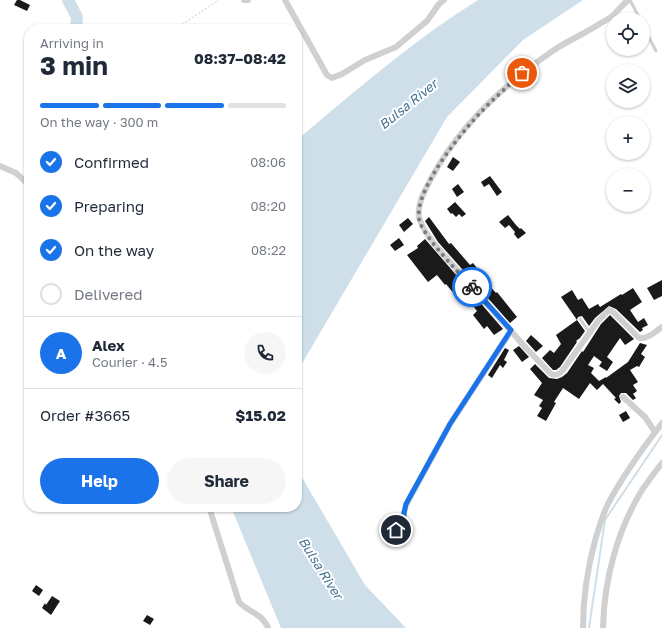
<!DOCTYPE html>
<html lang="en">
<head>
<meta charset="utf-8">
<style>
  :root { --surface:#fff; --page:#f6f6f7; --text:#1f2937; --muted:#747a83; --line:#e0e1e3; --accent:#1a73e8 }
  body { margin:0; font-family:"Golos Text",sans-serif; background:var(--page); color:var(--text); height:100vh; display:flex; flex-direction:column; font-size:15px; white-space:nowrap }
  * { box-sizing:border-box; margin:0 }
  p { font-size:13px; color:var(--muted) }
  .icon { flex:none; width:22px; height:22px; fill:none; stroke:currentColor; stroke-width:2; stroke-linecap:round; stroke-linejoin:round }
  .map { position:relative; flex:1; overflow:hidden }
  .details { position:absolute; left:24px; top:24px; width:278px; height:488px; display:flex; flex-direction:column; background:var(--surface); border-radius:16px; box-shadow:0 1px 3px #0004 }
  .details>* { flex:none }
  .fabs { position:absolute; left:606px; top:12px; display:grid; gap:8px }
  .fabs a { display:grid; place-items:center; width:44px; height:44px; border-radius:50%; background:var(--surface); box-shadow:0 1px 3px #0004; font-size:20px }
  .pin { position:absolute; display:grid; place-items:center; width:34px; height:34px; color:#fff; margin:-17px; border:2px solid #fff; border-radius:50%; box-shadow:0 1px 4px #0007 }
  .courier { position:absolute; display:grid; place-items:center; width:40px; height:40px; margin:-20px; border:3px solid #1a73e8; border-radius:50%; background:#fff; color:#222; box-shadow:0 1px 5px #0007 }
  .overview em { font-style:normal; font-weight:700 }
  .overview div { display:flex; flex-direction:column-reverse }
  .overview { display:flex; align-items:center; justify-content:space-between; height:68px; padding:0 16px }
  h1 { font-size:26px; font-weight:700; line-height:30px }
  .bar { display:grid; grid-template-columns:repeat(4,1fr); gap:6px 4px; align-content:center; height:48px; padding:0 16px }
  .bar i { height:5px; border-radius:3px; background:var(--line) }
  .bar .selected { background:var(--accent) }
  .bar p { grid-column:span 4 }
  .line { display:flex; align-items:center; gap:10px; padding:0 16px; border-top:1px solid var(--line) }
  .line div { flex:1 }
  .round { display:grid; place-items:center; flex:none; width:42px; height:42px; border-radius:21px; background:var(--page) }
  ol { padding:0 16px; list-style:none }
  li { display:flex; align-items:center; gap:12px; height:44px }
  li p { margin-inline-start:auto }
  li .icon { padding:4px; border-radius:50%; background:var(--accent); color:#fff; stroke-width:4 }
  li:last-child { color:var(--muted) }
  li i { width:22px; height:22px; border:2px solid var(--line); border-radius:50% }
  .primary-button { display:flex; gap:8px; margin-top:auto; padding:8px 16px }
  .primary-button a { flex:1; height:46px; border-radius:24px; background:var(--accent); color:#fff; font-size:16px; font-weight:700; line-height:46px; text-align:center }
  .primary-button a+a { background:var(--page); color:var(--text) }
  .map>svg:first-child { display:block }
  .water { fill:#cedfea }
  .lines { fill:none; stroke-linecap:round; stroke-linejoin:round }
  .stream { stroke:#cedfea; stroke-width:2 }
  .river { stroke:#cedfea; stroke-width:12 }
  .building { fill:#1a1a1a }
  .path { stroke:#cacaca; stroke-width:1; stroke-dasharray:2 2; stroke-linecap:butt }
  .lane { stroke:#d0d0d0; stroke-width:3 }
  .street { stroke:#d0d0d0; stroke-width:6 }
  .done { stroke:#7a7a7a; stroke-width:4; stroke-dasharray:0 7.2 }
  .route { stroke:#1a73e8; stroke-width:5 }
  .labels { text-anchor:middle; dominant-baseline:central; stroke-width:4; stroke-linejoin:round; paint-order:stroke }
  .water-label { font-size:13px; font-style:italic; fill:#447392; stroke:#fff }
</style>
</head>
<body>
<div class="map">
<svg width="662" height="628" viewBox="0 0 662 628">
  <rect width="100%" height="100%" fill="#fff"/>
  <!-- water -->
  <g class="water">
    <path d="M478,0H583L523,40L447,117L297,372V140C355,91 414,40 478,0Z"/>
    <polygon points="297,469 365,585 406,628 281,628 231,507 297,507"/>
  </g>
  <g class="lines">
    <!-- stream -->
    <polyline class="stream" points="589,628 605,520 662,435"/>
    <!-- river -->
    <polyline class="river" points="68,0 77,17 76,29"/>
  </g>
  <!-- building -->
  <g class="building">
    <polygon points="17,0 20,0 30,5 27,11 14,5"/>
    <polygon points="453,157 460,162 453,171 447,167"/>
    <polygon points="490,176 502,192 497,196 489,184 484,187 481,182"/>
    <polygon points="458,184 464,192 457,197 452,189"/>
    <polygon points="455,202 466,214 462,217 459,214 456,217 452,213 451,214 447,209"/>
    <polygon points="508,215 516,225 520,229 521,228 526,233 518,239 514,234 515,232 509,225 505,228 499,222"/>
    <polygon points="429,217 449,244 451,243 470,265 473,263 488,282 487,283 496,293 497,292 517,317 510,323 438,242 425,221"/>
    <polygon points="408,218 413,224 404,232 399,225"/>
    <polygon points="399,238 404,245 395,251 390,245"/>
    <polygon points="425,239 503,329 494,335 487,326 484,329 473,315 477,311 466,297 460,301 446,284 445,285 437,275 428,282 407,255 418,248 417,246"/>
    <polygon points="662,280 662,296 654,300 647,288"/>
    <polygon points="633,288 642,302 630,310 638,322 644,318 648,325 642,328 643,330 640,332 616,309 609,306 595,318 589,326 582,316 578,317 577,320 561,297 572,290 578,300 582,298 589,309 598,304 600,307 621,294 622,295"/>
    <polygon points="610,315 634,339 625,345 620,338 607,357 613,362 607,371 599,366 602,362 594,356 588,365 594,368 591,373 599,381 606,377 606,378 628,362 640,343 647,345 641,354 645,357 639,367 637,366 630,370 638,382 633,385 637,391 633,394 636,398 633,400 626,393 621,393 619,396 621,402 619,404 614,399 616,398 603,384 597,390 590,383 579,399 563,388 554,402 556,403 546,421 537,416 542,408 539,406 543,400 534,395 542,383 530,369 535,364 549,378 557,379 562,377 567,373 582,351 583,352 601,324"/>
    <polygon points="577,320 585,331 580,338 576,341 577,342 560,367 556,370 553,370 542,358 550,350 554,353 561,344 556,335"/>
    <polygon points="531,335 543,346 536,352 526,341"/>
    <polygon points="519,346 529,357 522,362 513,350"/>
    <polygon points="505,348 509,350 504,360 507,362 503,368 500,365 492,378 488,375"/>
    <polygon points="626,411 630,418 623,422 619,415"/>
    <polygon points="36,585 43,590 39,596 32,591"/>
    <polygon points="52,596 60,601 51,615 42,608 45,603 46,605"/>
    <polygon points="147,615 154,619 150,625 143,621"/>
  </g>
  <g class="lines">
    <!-- path -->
    <polyline class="path" points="175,29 219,0"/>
    <!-- lane -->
    <g class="lane">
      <polyline points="630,0 640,19"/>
      <polyline points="643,26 656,51"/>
      <polyline points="580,319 590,333"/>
    </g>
    <!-- street -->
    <g class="street">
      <polyline points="244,0 248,0"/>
      <polyline points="285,0 327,75 332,78 342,74 365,60 396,47 427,21 439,4 444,0"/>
      <path d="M629,0C623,3 621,8 616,12C612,17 607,20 601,23C586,33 569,40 554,50C506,83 460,125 432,177C426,189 417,202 419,217C421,227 429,237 435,245L526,348L551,374C557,376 559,374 563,370L598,321L609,310L613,312L639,338C648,339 655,332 662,327"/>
      <polyline points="0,166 16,173 29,185"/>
      <polyline points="623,397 645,417 655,432"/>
      <path d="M209,507L239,602C248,612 263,614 268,628"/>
      <polyline points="396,530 404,520 404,513 406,505 450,424 511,331"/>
      <path d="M583,628C583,595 587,569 596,537C600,525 603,513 609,502C623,475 643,448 662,423"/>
      <path d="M603,628C604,580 617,531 642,490C648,481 655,472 662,463"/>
    </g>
  </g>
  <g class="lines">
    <!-- done -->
    <path class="done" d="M472,287C457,271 428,241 420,223C409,192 471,120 493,100C502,91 513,82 522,73"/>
    <!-- route -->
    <polyline class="route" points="396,530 404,520 404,513 406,504 450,424 511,330 472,287"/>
  </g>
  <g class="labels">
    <!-- water labels -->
    <g class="water-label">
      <text transform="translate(408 104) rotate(-39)">Bulsa River</text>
      <text transform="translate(321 568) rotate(58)">Bulsa River</text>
    </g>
  </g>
</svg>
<div class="fabs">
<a><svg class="icon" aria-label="locate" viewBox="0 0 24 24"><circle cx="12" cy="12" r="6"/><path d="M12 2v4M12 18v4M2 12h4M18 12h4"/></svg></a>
<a><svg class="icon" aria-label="layers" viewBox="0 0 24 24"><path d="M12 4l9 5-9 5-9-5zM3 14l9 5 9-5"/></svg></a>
<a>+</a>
<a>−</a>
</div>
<div class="pin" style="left:522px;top:73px;background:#ea580c"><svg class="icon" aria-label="bag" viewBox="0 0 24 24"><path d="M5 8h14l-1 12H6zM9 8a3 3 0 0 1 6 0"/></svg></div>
<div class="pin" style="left:396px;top:530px;background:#1f2937"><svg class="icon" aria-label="home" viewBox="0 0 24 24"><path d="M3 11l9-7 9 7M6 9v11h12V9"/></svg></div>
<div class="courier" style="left:472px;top:287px"><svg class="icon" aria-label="bike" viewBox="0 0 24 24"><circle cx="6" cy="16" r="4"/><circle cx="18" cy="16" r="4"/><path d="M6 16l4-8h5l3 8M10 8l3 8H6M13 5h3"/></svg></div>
<section class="details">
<div class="overview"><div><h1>3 min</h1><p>Arriving in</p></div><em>08:37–08:42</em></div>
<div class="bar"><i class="selected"></i><i class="selected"></i><i class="selected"></i><i></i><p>On the way · 300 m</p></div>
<ol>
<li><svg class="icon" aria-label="check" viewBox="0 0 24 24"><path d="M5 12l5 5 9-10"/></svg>Confirmed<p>08:06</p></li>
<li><svg class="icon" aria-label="check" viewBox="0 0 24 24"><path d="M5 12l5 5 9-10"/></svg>Preparing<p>08:20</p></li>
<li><svg class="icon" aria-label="check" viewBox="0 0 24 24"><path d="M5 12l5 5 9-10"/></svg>On the way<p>08:22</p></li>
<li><i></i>Delivered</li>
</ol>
<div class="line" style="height:72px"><b class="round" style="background:var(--accent);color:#fff">A</b><div><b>Alex</b><p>Courier · 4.5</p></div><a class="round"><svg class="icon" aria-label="phone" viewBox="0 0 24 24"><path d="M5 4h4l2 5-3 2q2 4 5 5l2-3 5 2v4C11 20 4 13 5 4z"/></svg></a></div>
<div class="line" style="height:52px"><div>Order #3665</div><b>$15.02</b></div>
<div class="primary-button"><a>Help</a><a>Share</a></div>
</section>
</div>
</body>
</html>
